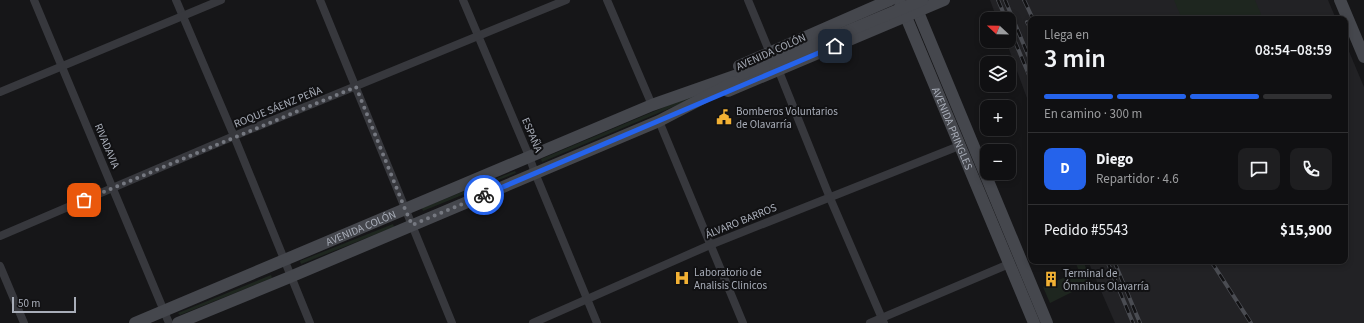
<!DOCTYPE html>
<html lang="es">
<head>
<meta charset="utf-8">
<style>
  :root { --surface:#101012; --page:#1e1e20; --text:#f1f3f6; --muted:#9c9d9f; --line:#303032; --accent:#2563eb }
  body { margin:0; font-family:"Source Sans 3",sans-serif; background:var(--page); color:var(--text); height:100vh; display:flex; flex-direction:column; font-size:15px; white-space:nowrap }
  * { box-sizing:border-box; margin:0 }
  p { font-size:13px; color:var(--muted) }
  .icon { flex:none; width:22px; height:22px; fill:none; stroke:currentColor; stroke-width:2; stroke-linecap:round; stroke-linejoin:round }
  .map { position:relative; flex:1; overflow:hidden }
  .side { position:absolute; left:1028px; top:16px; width:320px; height:248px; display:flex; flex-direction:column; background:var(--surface); border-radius:8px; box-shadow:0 2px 6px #0003,0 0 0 1px var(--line) }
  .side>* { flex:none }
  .needle { width:26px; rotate:292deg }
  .tools { position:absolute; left:980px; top:12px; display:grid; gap:8px }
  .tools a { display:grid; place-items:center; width:36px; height:36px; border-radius:8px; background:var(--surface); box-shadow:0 2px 6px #0003,0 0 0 1px var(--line); font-size:20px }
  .scale { position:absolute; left:12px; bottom:10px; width:64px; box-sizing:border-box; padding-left:4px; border:2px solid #a8adb8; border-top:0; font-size:11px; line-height:14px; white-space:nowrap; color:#a8adb8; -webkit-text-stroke:3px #111113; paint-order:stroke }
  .pin { position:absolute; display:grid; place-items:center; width:34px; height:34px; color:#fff; margin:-17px; border-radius:8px; box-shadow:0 2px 6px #0006 }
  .courier { position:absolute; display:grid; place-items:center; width:40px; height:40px; margin:-20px; border:3px solid #2563eb; border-radius:50%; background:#fff; color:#222; box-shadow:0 1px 5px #0007 }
  .summary em { font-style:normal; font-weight:600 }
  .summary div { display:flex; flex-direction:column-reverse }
  .summary { display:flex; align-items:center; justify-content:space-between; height:68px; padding:0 16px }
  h1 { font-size:26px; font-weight:600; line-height:30px }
  .bar { display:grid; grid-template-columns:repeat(4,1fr); gap:6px 4px; align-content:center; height:48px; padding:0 16px }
  .bar i { height:5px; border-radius:3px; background:var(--line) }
  .bar .on { background:var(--accent) }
  .bar p { grid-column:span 4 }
  .line { display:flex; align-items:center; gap:10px; padding:0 16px; border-top:1px solid var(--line) }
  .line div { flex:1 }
  .round { display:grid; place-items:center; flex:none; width:42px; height:42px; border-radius:8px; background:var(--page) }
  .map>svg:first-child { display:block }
  .built { fill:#222225 }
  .green { fill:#1e261f }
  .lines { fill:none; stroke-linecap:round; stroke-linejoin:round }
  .street { stroke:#37383d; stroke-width:8 }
  .secondary { stroke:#45474d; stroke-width:12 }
  .rail-casing { stroke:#4a4c52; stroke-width:4 }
  .rail { stroke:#111113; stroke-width:2.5; stroke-dasharray:8; stroke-linecap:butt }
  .secondary-bridge { stroke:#45474d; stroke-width:12 }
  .done { stroke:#757880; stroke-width:4; stroke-dasharray:0 7.2 }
  .route { stroke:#2563eb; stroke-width:5 }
  .labels { text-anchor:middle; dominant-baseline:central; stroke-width:4; stroke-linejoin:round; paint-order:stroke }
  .street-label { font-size:11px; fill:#a8adb8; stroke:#111113 }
  .poi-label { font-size:11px; fill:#a8adb8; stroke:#111113; text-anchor:start }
</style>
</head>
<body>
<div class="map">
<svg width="1364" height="323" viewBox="0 0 1364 323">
  <rect width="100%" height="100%" fill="#161618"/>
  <!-- built -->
  <g class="built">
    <polygon points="990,0 1328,0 1336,19 1031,19 1031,109 1006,41 1009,41 1009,19 997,19"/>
    <polygon points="1345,42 1364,87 1364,323 1115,323 1088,261 1345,261"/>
  </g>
  <!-- green -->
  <g class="green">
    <polygon points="1174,0 1255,0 1263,19 1182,19"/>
    <polygon points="693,95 694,98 542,162 541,159"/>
    <polygon points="515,171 516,173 423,211 422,208"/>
    <polygon points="393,224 394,227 301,264 300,261"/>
    <polygon points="1075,261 1083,261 1089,275 1084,286 1050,303 1043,287 1079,271"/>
    <polygon points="271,275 272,278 180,315 178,313"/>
  </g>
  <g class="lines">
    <!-- street -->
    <g class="street">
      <polyline points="34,0 169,323"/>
      <polyline points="176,0 234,136 310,323"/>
      <polyline points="320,0 452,323"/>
      <polyline points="463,0 529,156 535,173 597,323"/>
      <polyline points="607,0 652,105"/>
      <polyline points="748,0 770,53"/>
      <polyline points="778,69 830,198 884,323"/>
      <polyline points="0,92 221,0"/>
      <polyline points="659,121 743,323"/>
      <polyline points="0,236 234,136 566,0"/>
      <polyline points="0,266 24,323"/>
      <polyline points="533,323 710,245 959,146"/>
      <polyline points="870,323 1009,264"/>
    </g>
    <!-- secondary -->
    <g class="secondary">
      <path id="s1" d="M899,0L1034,323"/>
      <polyline points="913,0 1047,323"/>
      <polyline points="1340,0 1364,57"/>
      <polyline points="739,66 890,0"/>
      <polyline points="728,91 944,0"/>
      <path id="s2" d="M135,323L652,105L774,62"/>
      <polyline points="178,323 290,277 659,121 734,82"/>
    </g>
    <!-- rail casing -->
    <g class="rail-casing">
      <g id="rail">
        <polyline points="998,0 1006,19"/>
        <polyline points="1005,0 1031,62"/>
        <polyline points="1024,0 1033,19"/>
        <polyline points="1027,22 1031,29"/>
        <polyline points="1009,27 1031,80"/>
        <polyline points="1107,261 1133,323"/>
        <polyline points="1114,261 1140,323"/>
        <polyline points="1211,261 1251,323"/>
      </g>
    </g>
    <!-- rail -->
    <use href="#rail" class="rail"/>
    <!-- secondary-bridge -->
    <polyline class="secondary-bridge" points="774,62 922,0"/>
  </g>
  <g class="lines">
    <!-- done -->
    <polyline class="done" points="84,200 356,87 405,209 412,225 484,195"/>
    <!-- route -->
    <polyline class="route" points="484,195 835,46"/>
  </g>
  <!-- icons -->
  <defs>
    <g id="civic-bare" transform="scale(1.2)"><path d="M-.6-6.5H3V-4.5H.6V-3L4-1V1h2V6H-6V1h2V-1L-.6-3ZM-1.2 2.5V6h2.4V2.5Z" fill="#f2b134" stroke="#111113" stroke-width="2.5" paint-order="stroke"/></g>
    <g id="hospital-bare" transform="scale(1.2)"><path d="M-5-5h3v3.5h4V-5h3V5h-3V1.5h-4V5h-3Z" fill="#f2b134" stroke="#111113" stroke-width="2.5" paint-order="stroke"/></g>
    <g id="building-bare" transform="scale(1.2)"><path d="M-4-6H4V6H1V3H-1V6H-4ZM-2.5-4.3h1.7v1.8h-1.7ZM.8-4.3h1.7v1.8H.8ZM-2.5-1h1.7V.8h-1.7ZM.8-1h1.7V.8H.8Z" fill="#f2b134" stroke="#111113" stroke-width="2.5" paint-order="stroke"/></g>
  </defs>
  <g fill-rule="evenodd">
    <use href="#civic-bare" x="724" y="117"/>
    <use href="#hospital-bare" x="682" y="278"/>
    <use href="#building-bare" x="1051" y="279"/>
  </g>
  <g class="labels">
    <!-- street labels -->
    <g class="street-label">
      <text transform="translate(771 52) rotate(-24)">AVENIDA COLÓN</text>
      <text transform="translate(278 107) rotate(-22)">ROQUE SÁENZ PEÑA</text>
      <text stroke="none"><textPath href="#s1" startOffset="139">AVENIDA PRINGLES</textPath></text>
      <text transform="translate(532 135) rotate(67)">ESPAÑA</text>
      <text transform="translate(107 146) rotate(67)">RIVADAVIA</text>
      <text transform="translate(741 221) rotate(-22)">ÁLVARO BARROS</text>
      <text stroke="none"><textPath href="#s2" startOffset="245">AVENIDA COLÓN</textPath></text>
    </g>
    <!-- poi labels -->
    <g class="poi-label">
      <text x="736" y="111">Bomberos Voluntarios<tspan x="736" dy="13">de Olavarría</tspan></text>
      <text x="694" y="272">Laboratorio de<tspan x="694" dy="13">Analisis Clinicos</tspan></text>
      <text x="1063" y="273">Terminal de<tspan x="1063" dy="13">Ómnibus Olavarría</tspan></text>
    </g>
  </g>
</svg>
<div class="tools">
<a><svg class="needle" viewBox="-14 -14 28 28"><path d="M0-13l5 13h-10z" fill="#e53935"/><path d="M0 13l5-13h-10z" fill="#9c9d9f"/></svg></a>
<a><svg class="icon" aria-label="layers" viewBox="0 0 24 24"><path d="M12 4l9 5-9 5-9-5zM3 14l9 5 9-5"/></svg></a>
<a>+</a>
<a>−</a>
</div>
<div class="scale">50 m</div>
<div class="pin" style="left:84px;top:200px;background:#ea580c"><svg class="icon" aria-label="bag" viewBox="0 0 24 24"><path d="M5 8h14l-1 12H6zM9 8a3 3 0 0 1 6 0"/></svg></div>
<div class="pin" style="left:835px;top:46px;background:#1f2937"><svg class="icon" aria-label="home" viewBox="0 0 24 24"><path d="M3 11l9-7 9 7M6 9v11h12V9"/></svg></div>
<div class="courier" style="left:484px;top:195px"><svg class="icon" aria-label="bike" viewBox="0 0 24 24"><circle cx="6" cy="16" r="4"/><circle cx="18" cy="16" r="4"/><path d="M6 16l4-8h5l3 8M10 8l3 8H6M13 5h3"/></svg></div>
<section class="side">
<div class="summary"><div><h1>3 min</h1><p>Llega en</p></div><em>08:54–08:59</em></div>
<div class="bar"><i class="on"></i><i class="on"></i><i class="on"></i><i></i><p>En camino · 300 m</p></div>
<div class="line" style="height:72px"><b class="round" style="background:var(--accent);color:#fff">D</b><div><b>Diego</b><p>Repartidor · 4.6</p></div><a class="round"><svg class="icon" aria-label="chat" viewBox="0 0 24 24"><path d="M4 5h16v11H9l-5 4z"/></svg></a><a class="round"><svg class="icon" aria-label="phone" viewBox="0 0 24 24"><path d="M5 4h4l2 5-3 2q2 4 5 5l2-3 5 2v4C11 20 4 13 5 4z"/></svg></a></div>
<div class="line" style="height:52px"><div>Pedido #5543</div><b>$15,900</b></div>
</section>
</div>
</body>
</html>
